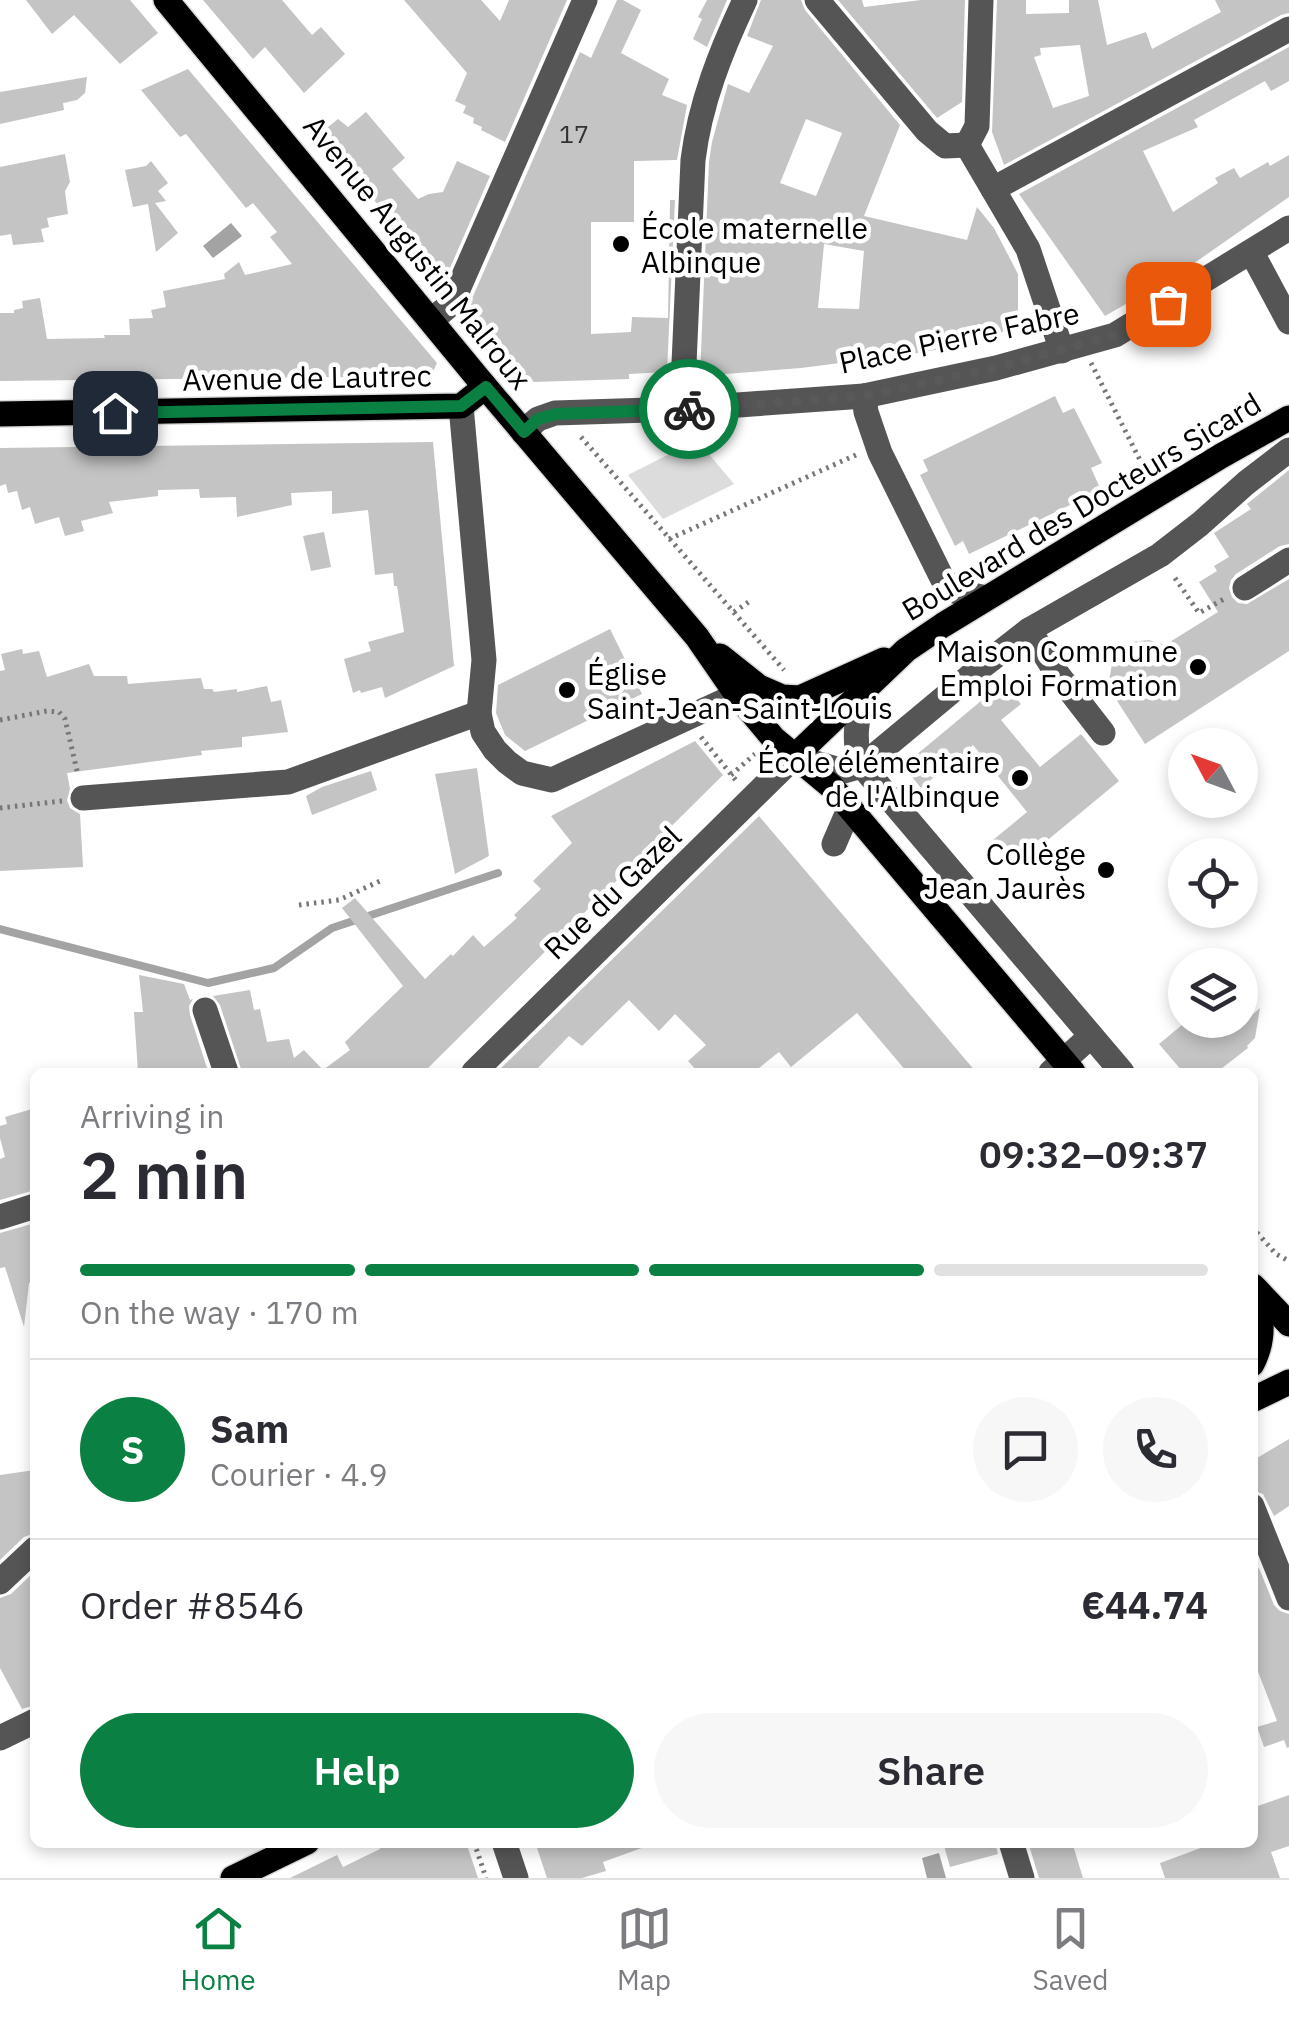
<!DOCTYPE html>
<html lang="en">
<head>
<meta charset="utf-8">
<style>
  :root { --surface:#fff; --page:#f7f7f7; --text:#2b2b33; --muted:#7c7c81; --line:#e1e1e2; --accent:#0b8043 }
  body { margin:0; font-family:"IBM Plex Sans",sans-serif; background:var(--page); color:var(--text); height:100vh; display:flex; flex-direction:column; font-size:38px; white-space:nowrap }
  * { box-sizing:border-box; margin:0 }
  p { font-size:32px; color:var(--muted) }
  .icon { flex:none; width:55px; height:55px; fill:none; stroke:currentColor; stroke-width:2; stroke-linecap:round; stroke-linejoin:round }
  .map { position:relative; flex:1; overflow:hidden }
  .sheet { position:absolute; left:30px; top:1068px; width:1228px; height:780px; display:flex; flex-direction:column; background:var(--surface); border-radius:15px; box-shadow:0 5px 15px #0003 }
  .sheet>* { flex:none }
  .needle { width:65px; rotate:311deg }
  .fabs { position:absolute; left:1168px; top:728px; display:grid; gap:20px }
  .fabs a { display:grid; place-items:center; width:90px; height:90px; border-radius:50%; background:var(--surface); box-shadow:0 5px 15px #0003; font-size:50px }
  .pin { position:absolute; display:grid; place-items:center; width:85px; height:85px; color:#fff; margin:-42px; border-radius:20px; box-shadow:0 5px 15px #0006 }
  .courier { position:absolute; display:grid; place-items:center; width:100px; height:100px; margin:-50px; border:8px solid #0b8043; border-radius:50%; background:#fff; color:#222; box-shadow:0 2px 12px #0007 }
  .summary em { font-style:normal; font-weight:600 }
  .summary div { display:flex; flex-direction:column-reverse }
  .summary { display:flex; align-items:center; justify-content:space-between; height:170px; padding:0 50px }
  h1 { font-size:65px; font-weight:600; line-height:75px }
  .bar { display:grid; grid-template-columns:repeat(4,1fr); gap:15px 10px; align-content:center; height:120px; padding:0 50px }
  .bar i { height:12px; border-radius:8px; background:var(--line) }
  .bar .current { background:var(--accent) }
  .bar p { grid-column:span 4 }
  .line { display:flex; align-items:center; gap:25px; padding:0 50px; border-top:2px solid var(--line) }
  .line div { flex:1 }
  .round { display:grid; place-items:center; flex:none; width:105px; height:105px; border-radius:52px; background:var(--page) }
  .primary-button { display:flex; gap:20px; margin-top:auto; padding:20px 50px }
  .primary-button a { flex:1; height:115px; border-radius:60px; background:var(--accent); color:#fff; font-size:40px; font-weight:600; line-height:115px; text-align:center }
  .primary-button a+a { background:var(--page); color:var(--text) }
  .dock { display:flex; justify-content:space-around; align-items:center; height:140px; border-top:2px solid var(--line); background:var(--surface); font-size:28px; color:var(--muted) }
  .dock a { display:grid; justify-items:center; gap:5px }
  .dock .current { color:var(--accent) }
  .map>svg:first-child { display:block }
  .green { fill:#dcdcdc }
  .water { fill:#a3a3a3 }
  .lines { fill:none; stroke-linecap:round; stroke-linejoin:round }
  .stream { stroke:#a3a3a3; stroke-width:8 }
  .building { fill:#c4c4c4; fill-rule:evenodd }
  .major-casing { stroke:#dbdbdb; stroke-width:28 }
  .path { stroke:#777; stroke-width:5; stroke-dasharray:2.5 5; stroke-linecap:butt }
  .minor { stroke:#555; stroke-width:25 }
  .major { stroke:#000; stroke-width:25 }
  .done { stroke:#595959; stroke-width:10; stroke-dasharray:0 18 }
  .route { stroke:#0b8043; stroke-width:12 }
  .poi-dot { fill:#000; stroke:#fff; stroke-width:4 }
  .labels { text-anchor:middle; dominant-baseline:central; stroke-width:9; stroke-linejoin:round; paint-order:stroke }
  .number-label { font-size:25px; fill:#313131 }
  .poi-label { font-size:30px; fill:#000; stroke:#fff; text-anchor:end }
  .street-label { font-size:30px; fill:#000; stroke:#fff }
</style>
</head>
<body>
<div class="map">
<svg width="1289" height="1878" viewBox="0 0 1289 1878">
  <rect width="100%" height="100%" fill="#fff"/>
  <!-- green -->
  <polygon class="green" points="697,440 734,484 663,519 628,475"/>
  <!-- water -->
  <g class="water">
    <polygon points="231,223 242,236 213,258 203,246"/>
    <polygon points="939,1853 946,1878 927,1878 922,1858"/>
  </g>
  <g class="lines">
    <!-- stream -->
    <polyline class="stream" points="0,929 208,983 274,968 332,928 498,873"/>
  </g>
  <!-- building -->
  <g class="building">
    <polygon points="26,0 130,0 158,33 120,64 74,15 52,34"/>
    <polygon points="203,0 282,0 312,35 321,27 345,54 304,93 265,47 253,59"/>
    <polygon points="404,0 481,0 500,21 509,0 567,0 505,142 481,130 482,127 473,123 474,118 463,113 466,106 455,101 467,73"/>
    <polygon points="617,0 623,0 641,10 621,53 669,79 662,95 687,105 677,160 634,161 634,222 591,222 591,334 631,332 632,317 668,318 670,200 675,200 667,372 629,374 629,379 534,382 522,376 467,310 580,52 591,58"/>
    <polygon points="707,0 727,0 707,47 693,39 702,19 698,17"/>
    <path d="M761,0H801L805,10L900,125L864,216L967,240L977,207L994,228L1018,274V326L970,344L918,353L801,368L700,376L709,162L712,142L728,84L749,93L773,46L747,36ZM806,119L842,133L816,196L780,183ZM824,244L864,251L859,309L818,308Z"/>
    <polygon points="838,0 862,0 864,7 921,0 965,0 962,102 937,118"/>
    <path d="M997,0H1026V14L1069,13V0H1098L1107,45L1146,32L1152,49L1221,12L1215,0H1289V13L1281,15L1004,165L992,132ZM1080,45L1089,96L1053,108L1034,57L1041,55L1040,48Z"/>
    <polygon points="1289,47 1289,81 1271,91 1265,81 1194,120 1198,127 1143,151 1173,212 1218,183 1215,178 1234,168 1240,178 1268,162 1270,166 1289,155 1289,197 1180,273 1105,316 1019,194"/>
    <polygon points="188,69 437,363 431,376 0,381 0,313 14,313 14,310 23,308 22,301 40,298 47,339 105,338 104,335 130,335 129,319 153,318 151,310 166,307 163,291 225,279 224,274 239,262 245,275 292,264 270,237 277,232 253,203 246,208 186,134 180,137 141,90"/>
    <polygon points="87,77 85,93 77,100 63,103 64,110 0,124 0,92"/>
    <polygon points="366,112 405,158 392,169 418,199 429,194 443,192 457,161 490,176 450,268 443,272 433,269 327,145 322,132 338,119 348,127"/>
    <polygon points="65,154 70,182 65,191 68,214 47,218 49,227 41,229 44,242 13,245 11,234 0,236 0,167"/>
    <polygon points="151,161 168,183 158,191 166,201 155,203 178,233 156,252 148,204 133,207 125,170 146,166"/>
    <polygon points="1055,396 1063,413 1074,408 1102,463 1091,468 1101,490 969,554 963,541 955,546 920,475 928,471 923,460"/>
    <polygon points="433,442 454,666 385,698 382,687 361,693 360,690 353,693 344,659 371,651 368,642 404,632 397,586 394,586 393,573 375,575 368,510 332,514 332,491 291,493 292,505 237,517 236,497 200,498 199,489 158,490 158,496 109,502 113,513 81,521 84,531 65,536 59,517 35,524 30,507 22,510 17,491 8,493 6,484 0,486 0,448"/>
    <polygon points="1289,470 1289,544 1280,546 1236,574 1231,580 1229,588 1232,597 1238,603 1247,604 1289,579 1289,651 1145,744 1108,687 1112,664 1119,652 1132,642 1149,640 1165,645 1218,612 1199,582 1217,571 1214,566 1229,557 1214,533 1251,509 1247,504"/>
    <polygon points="324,532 331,567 311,571 303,536"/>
    <polygon points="610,629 642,694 525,751 505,735 496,713 498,685"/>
    <polygon points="22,649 23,654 39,651 47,677 89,664 94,676 127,676 128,684 201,678 204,689 212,689 214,692 237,689 237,692 267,686 271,702 281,700 288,732 242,737 242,747 201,751 202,755 67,773 70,789 67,800 70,808 80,814 83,867 0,871 0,671 5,670 1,654"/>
    <polygon points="1006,686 1021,704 1001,720 1040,767 1081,734 1119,781 1015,867 993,840 1027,812 973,745 921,788 903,766 993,691 995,695"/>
    <polygon points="695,741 723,775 424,1072 242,1072 220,1005 213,996 250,990 254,1010 260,1009 267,1042 289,1039 294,1058 304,1050 323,1070 350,1050 345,1042 403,986 342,908 355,898 425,979 451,954 453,956 473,935 484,947 517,918 514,915 541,889 533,881 572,843 551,816"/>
    <polygon points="477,768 489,856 455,874 435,774"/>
    <polygon points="371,771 377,790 312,815 306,796 322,787"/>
    <polygon points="759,816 976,1072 907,1072 857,1013 791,1067 779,1052 754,1072 698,1072 688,1061 706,1045 675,1014 659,1031 629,1000 582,1046 569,1036 534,1072 497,1072"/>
    <polygon points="139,975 184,984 190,1000 193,999 189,1006 190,1015 207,1068 192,1072 138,1072 134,1012 143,1012"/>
    <polygon points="1260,1008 1255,1038 1247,1046 1248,1048 1217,1072 1183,1072 1159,1044 1188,1020 1246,1020"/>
    <polygon points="35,1108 35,1190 0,1200 0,1159 5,1157 0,1138 0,1126 7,1124 5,1117"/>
    <polygon points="35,1223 35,1281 29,1283 24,1327 5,1267 0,1268 0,1233"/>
    <polygon points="1289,1439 1289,1506 1274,1516 1263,1494 1252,1490 1252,1461"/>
    <polygon points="35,1470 35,1533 24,1537 0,1560 0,1475"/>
    <polygon points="1259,1568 1274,1605 1280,1611 1289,1614 1289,1747 1287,1748 1284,1740 1264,1747 1257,1727 1277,1721 1252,1656 1252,1571"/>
    <polygon points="35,1571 35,1705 22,1709 0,1668 0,1598 11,1594"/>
    <polygon points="1289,1795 1289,1846 1271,1852 1280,1878 1165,1878 1160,1863 1217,1842 1252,1842 1252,1808"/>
    <polygon points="376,1842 466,1842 478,1878 290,1878 337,1855 343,1867 380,1849"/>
    <polygon points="535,1842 650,1842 650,1845 603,1862 606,1871 582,1878 547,1878"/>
    <polygon points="943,1842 995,1842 998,1854 950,1867"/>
    <polygon points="1028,1842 1072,1842 1083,1878 1039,1878"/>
  </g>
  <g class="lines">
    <!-- major casing -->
    <g class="major-casing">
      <g id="major">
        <polyline points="166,0 477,377 697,637 737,695 774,739 832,787 1073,1072"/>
        <polyline points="0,414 461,406 485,387"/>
        <polyline points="720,656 759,687 782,697 800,698 884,660"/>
        <polyline points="794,757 906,650 943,625 1221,456 1289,418"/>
        <polyline points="1256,1289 1289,1324"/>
        <path d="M1252,1364C1266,1337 1262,1314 1253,1286"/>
        <polyline points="1252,1400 1289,1382"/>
        <polyline points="233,1878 307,1842"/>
      </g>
    </g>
    <!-- path -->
    <g class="path">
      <polyline points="1091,363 1147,474"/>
      <polyline points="581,437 784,670"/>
      <polyline points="669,539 858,454"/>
      <polyline points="1175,578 1199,613 1224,599"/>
      <polyline points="734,612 750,601"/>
      <polyline points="0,720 47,711 59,712 65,719 78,775"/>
      <polyline points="701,737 738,783"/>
      <polyline points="731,775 755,754"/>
      <polyline points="0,808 62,801"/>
      <polyline points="299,905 339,900 382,880"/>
      <polyline points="1252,1227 1276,1254 1289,1261"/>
      <polyline points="474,1842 486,1878"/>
    </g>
    <!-- minor -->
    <g class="minor">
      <polyline points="817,0 927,131 945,146 967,145"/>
      <polyline points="967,145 1028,249 1062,351"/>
      <polyline points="967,145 977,126 981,0"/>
      <polyline points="993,189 1289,29"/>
      <polyline points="1252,253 1289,322"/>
      <polyline points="432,320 452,303 585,0"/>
      <polyline points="864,396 866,412 880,453 942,578 954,591 986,598"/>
      <polyline points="461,406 484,660 479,713 483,732 495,750 507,762 522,773 552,780 737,695"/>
      <path d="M682,409L693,160C700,103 721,51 745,0"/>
      <polyline points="523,432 538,419 555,413 682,409 864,396 996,368 1115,335 1289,228"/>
      <polyline points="1245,588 1289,560"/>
      <polyline points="1029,630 1058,675 1103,733"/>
      <path d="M865,688C858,715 851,739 862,766L1122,1072"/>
      <polyline points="83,798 288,782 479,713"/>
      <polyline points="834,844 850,807"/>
      <polyline points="205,1010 226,1072"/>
      <polyline points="474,1072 794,757 844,771 862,766 975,672 1029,630 1160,555 1200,524 1246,483 1289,450"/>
      <polyline points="1051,1072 1091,1036"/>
      <polyline points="0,1217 35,1206"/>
      <polyline points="1252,1506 1289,1598"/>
      <polyline points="0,1582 35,1549"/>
      <polyline points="0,1738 35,1721"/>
      <polyline points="504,1842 516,1878"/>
      <polyline points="1011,1842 1022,1878"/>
    </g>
    <!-- major -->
    <use href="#major" class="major"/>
  </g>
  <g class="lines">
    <!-- done -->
    <polyline class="done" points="689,409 864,396 996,368 1115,335 1168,304"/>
    <!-- route -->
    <polyline class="route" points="115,413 461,406 486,387 524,432 538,419 556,414 689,409"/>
  </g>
  <!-- markers -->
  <g class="poi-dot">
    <circle cx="621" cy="244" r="10"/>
    <circle cx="1198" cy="667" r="10"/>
    <circle cx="567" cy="690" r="10"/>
    <circle cx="1020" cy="778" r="10"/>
    <circle cx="1106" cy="870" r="10"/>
  </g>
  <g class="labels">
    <!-- number labels -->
    <g class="number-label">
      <text x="574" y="133">17</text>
    </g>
    <!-- poi labels -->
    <g class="poi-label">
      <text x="641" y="227" text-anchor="start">École maternelle<tspan x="641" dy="34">Albinque</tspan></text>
      <text x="1178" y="650">Maison Commune<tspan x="1178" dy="34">Emploi Formation</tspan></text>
      <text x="587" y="673" text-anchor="start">Église<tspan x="587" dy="34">Saint-Jean-Saint-Louis</tspan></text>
      <text x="1000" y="761">École élémentaire<tspan x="1000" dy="34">de l'Albinque</tspan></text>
      <text x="1086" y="853">Collège<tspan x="1086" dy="34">Jean Jaurès</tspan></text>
    </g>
    <!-- street labels -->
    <g class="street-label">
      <text transform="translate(418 252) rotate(51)">Avenue Augustin Malroux</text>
      <text transform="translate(959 337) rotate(-12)">Place Pierre Fabre</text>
      <text transform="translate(307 377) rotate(-1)">Avenue de Lautrec</text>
      <text transform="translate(1081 506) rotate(-31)">Boulevard des Docteurs Sicard</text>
      <text transform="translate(612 892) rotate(-44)">Rue du Gazel</text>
    </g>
  </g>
</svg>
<div class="fabs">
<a><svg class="needle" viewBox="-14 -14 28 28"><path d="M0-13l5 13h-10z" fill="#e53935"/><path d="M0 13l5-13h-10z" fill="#7c7c81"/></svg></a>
<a><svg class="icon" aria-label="locate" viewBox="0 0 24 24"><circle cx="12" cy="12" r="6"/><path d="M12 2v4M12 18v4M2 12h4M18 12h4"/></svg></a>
<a><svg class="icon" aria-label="layers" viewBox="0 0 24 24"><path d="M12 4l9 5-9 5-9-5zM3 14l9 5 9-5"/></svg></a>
</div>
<div class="pin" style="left:1168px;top:304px;background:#ea580c"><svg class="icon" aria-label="bag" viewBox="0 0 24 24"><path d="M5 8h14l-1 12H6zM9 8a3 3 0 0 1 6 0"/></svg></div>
<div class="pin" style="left:115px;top:413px;background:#1f2937"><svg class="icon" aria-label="home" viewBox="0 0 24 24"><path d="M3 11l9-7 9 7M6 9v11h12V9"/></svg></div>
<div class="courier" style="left:689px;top:409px"><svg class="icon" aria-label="bike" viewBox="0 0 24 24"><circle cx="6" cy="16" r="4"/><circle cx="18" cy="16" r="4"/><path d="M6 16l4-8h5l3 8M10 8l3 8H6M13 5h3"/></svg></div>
<section class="sheet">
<div class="summary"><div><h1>2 min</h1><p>Arriving in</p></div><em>09:32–09:37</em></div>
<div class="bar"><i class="current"></i><i class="current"></i><i class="current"></i><i></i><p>On the way · 170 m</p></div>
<div class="line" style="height:180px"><b class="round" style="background:var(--accent);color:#fff">S</b><div><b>Sam</b><p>Courier · 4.9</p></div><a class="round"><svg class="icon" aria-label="chat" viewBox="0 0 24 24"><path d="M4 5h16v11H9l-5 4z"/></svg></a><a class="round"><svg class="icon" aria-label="phone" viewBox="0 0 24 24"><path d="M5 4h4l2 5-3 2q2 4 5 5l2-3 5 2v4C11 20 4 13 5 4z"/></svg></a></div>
<div class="line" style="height:130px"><div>Order #8546</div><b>€44.74</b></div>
<div class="primary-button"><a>Help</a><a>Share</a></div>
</section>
</div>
<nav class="dock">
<a class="current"><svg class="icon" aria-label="home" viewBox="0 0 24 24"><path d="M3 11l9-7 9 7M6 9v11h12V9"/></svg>Home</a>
<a><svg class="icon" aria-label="map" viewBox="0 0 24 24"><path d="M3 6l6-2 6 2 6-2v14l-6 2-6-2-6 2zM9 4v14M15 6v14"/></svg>Map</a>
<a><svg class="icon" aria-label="saved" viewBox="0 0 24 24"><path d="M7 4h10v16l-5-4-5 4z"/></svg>Saved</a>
</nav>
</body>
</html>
